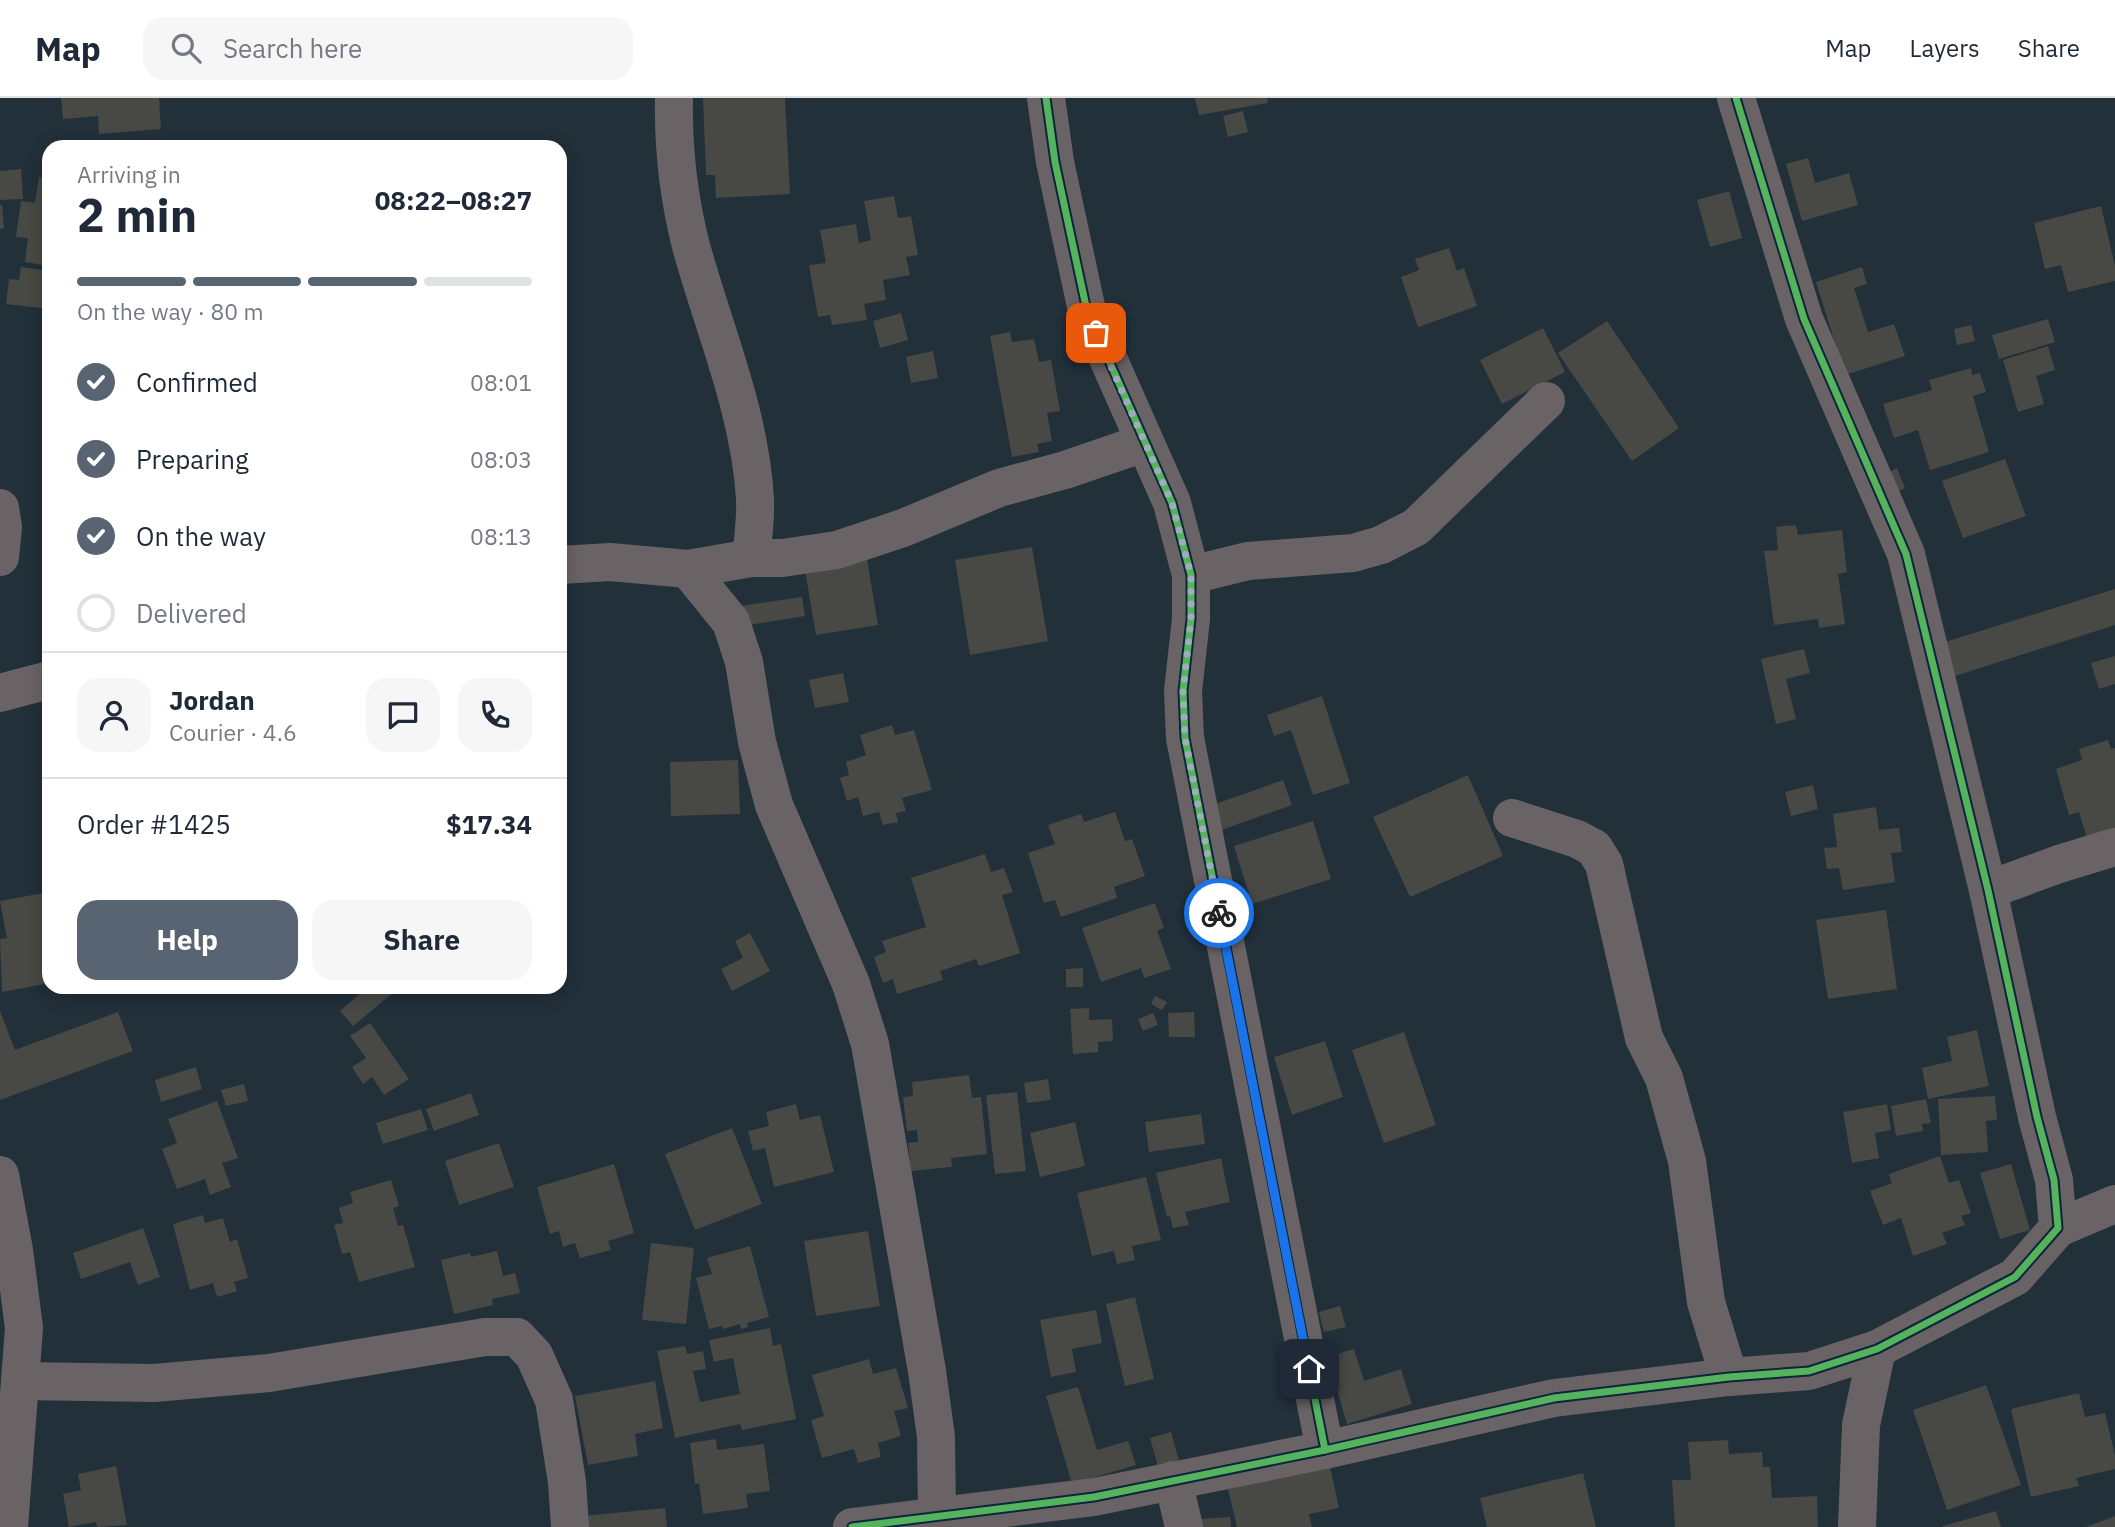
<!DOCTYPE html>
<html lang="en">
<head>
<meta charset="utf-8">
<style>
  :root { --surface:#fff; --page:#f6f6f7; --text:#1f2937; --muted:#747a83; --line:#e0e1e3; --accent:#586472 }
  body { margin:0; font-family:"IBM Plex Sans",sans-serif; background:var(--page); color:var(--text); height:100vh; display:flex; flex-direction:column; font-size:26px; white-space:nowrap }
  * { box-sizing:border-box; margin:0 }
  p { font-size:23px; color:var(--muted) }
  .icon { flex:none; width:38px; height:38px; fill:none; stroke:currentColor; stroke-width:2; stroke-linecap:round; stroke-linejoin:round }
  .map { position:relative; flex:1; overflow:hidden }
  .sheet { position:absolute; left:42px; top:42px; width:525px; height:854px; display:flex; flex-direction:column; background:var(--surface); border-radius:21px; box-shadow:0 4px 18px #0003 }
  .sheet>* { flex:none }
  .pin { position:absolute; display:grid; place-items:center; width:60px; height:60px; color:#fff; margin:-30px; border-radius:14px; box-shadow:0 4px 10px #0006 }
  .courier { position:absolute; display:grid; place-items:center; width:70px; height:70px; margin:-35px; border:5px solid #1a73e8; border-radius:50%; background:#fff; color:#222; box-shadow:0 2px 9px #0007 }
  .headline em { font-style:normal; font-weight:700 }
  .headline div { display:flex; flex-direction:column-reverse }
  .headline { display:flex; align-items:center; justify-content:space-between; height:119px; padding:0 35px }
  h1 { font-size:46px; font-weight:700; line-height:52px }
  .bar { display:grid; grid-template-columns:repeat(4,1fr); gap:10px 7px; align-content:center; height:84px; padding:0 35px }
  .bar i { height:9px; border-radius:5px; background:var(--line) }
  .bar .current { background:var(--accent) }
  .bar p { grid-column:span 4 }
  .line { display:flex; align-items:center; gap:18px; padding:0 35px; border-top:2px solid var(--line) }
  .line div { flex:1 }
  .round { display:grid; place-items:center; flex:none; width:74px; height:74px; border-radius:21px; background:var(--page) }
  ol { padding:0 35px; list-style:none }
  li { display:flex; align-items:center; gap:21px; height:77px }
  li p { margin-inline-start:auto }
  li .icon { padding:7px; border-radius:50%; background:var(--accent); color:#fff; stroke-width:4 }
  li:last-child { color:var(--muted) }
  li i { width:38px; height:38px; border:4px solid var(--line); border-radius:50% }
  .cta { display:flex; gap:14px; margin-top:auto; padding:14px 35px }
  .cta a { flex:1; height:80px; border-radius:21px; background:var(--accent); color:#fff; font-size:28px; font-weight:700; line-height:80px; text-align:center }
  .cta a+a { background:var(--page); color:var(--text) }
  header { display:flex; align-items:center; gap:42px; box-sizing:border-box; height:98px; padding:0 35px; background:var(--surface); border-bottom:2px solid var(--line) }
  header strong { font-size:33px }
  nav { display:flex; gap:38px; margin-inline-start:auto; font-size:24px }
  .search { width:490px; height:63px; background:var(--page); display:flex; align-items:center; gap:18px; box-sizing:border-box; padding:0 24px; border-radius:21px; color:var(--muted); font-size:26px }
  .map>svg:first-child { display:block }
  .building { fill:#484845 }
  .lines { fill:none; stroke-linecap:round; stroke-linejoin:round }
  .minor { stroke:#6a6365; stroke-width:38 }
  .cycleway-casing { stroke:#0d263a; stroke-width:11 }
  .cycleway { stroke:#56b35d; stroke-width:7 }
  .done { stroke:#9eadb9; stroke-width:7; stroke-dasharray:0 12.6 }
  .route { stroke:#1a73e8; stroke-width:9 }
</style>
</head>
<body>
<header>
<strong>Map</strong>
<div class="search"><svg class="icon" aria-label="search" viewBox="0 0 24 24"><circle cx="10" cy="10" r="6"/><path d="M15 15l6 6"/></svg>Search here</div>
<nav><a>Map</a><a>Layers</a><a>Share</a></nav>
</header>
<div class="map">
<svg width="2115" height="1429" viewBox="0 0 2115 1429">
  <rect width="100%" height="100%" fill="#22303a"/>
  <!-- building -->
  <g class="building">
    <polygon points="61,0 159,0 161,31 99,36 98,18 63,21"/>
    <polygon points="703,0 785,0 790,96 716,100 715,77 706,77"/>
    <polygon points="1195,0 1267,0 1268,5 1199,17"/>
    <polygon points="1243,13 1248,34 1228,39 1223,18"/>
    <polygon points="1808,60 1815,85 1849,75 1858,107 1802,123 1786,66"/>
    <polygon points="21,71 23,101 0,102 0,73"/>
    <polygon points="39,79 49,81 49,168 25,164 28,140 16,139 21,103 35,105"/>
    <polygon points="1729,93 1742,140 1710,149 1697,102"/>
    <polygon points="894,98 898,120 911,118 918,157 906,159 910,177 883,182 886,202 864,206 867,222 832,227 830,217 818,219 809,167 826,165 820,132 856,126 859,145 871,142 864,103"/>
    <polygon points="0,107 2,107 4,130 0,131"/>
    <polygon points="2101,108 2115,168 2115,183 2068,194 2061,167 2045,171 2034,125"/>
    <polygon points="1449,150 1457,173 1464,170 1477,208 1418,229 1401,179 1419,172 1415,161"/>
    <polygon points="21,169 49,173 49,211 6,206 9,181 19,182"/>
    <polygon points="1862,169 1867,186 1854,190 1868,234 1894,226 1905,258 1845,277 1816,184"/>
    <polygon points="901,215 908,242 880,250 873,223"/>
    <polygon points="2048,221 2055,244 1999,261 1992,237"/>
    <polygon points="1607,223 1679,330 1632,363 1558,255"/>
    <polygon points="1971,227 1975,243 1957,247 1954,231"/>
    <polygon points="1543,230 1565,274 1502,306 1480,262"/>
    <polygon points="1010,234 1012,244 1034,241 1039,264 1051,262 1060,313 1047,315 1052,343 1037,346 1039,354 1012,359 990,238"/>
    <polygon points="2048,248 2055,272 2036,278 2044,306 2018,314 2003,262"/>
    <polygon points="933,253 938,280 911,285 906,259"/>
    <polygon points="1971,270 1972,277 1980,275 1986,294 1973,298 1989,354 1930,372 1918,332 1894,340 1883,306 1932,292 1929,282"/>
    <polygon points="2005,361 2026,418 1963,440 1942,383"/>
    <polygon points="1897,370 1905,390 1888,398 1880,379"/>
    <polygon points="1796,427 1798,437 1842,432 1847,474 1838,476 1845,526 1819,530 1818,521 1774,527 1764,453 1778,452 1776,429"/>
    <polygon points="1032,449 1048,543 970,557 955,462"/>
    <polygon points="867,461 878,527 816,537 805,472"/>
    <polygon points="2115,491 2115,527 1952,579 1942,545"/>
    <polygon points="802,499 805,518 743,528 740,508"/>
    <polygon points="1804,551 1810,575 1786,581 1796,621 1776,626 1761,561"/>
    <polygon points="2115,558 2115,586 2099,591 2091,565"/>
    <polygon points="843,575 849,604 815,610 809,582"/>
    <polygon points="1322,598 1350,685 1313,697 1291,632 1274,638 1267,617"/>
    <polygon points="892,627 895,637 914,632 932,692 902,700 906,713 896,715 898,724 883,727 879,714 863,718 858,699 847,703 840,680 849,677 846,664 866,657 860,637"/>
    <polygon points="2108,642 2111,651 2115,650 2115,737 2088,744 2079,714 2069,717 2056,671 2082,662 2079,651"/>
    <polygon points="738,662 740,716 671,718 670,664"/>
    <polygon points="1468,677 1503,758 1410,799 1373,719"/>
    <polygon points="1283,682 1292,707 1216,734 1207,709"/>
    <polygon points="1813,687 1818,711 1791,718 1785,694"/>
    <polygon points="1876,709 1879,732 1899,730 1902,754 1891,755 1895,784 1843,792 1839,770 1827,771 1824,750 1837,749 1833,716"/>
    <polygon points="1115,714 1125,743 1132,741 1145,778 1114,789 1117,800 1061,819 1055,802 1044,805 1028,755 1055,746 1048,727 1081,716 1084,724"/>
    <polygon points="1313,723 1331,781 1252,806 1234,748"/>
    <polygon points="985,756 991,774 1004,770 1013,794 1002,797 1020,855 979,868 976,861 940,873 943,882 897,896 893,881 883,885 874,859 886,854 882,843 926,829 911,780"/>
    <polygon points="49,794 49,885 2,894 0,841 7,840 0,803"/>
    <polygon points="1155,805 1164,830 1157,833 1171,871 1144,880 1141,870 1101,884 1082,830"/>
    <polygon points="1886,812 1897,891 1828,901 1816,822"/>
    <polygon points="750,835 770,873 732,893 721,871 743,860 735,843"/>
    <polygon points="1083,870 1083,889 1066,889 1066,871"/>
    <polygon points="368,889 391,889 395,893 353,928 340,913"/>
    <polygon points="1155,898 1167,904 1162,912 1151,906"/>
    <polygon points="1089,910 1089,922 1112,921 1113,943 1098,944 1098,954 1073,956 1070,911"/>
    <polygon points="0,913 15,952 118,914 133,953 0,1002"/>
    <polygon points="1194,914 1195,939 1169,939 1168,915"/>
    <polygon points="1153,915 1158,927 1143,933 1138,921"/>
    <polygon points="370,925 409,981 384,997 372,979 363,986 352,969 366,960 350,938"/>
    <polygon points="1977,932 1989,988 1928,1001 1922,970 1952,963 1947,939"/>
    <polygon points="1404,934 1436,1027 1384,1045 1352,952"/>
    <polygon points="1325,943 1343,999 1292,1017 1274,959"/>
    <polygon points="196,969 202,991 161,1004 155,982"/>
    <polygon points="969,977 972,1000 981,999 987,1056 951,1060 952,1069 911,1073 908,1045 918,1044 917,1032 907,1033 903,999 913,998 912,984"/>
    <polygon points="1048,981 1051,1002 1027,1005 1024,985"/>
    <polygon points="244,986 248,1003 226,1008 221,992"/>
    <polygon points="1017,994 1026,1073 995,1076 986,997"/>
    <polygon points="471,995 479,1017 434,1033 426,1011"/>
    <polygon points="1995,998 1997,1022 1986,1023 1988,1054 1941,1057 1938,1001"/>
    <polygon points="1926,1001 1931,1025 1922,1026 1923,1033 1896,1038 1891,1008"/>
    <polygon points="217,1003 238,1060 222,1065 231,1089 210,1097 205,1081 177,1091 162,1051 177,1045 168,1021"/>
    <polygon points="796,1006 800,1022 820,1017 834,1074 774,1089 765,1050 753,1053 748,1033 769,1028 766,1014"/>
    <polygon points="1887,1006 1891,1032 1875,1035 1879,1060 1852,1065 1843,1014"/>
    <polygon points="421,1011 428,1032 383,1046 376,1025"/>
    <polygon points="1201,1016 1205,1046 1149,1054 1145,1024"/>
    <polygon points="1075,1024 1085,1068 1040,1079 1030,1035"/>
    <polygon points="732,1030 762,1106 695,1132 665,1056"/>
    <polygon points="499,1045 514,1089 459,1107 445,1063"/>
    <polygon points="1940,1058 1949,1085 1959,1082 1971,1115 1961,1118 1965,1127 1942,1135 1947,1146 1913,1158 1901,1120 1883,1127 1870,1093 1892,1085 1889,1076"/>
    <polygon points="1221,1060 1230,1104 1185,1114 1189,1127 1173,1130 1170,1118 1167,1119 1156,1075"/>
    <polygon points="614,1066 634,1135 608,1143 611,1152 580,1160 575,1145 563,1149 559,1133 550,1136 537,1089"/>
    <polygon points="2011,1066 2030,1132 2000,1141 1980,1075"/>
    <polygon points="1146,1079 1161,1142 1132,1148 1135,1162 1117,1166 1114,1153 1092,1158 1077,1095"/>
    <polygon points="391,1082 399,1108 393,1110 398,1128 403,1127 415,1169 359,1184 350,1154 342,1156 334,1127 343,1125 339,1110 353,1105 350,1094"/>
    <polygon points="203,1117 205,1125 223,1120 230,1144 237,1141 248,1180 234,1184 237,1193 217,1199 213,1185 190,1192 173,1126"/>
    <polygon points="143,1130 160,1179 138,1187 130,1164 81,1181 73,1155"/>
    <polygon points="868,1133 880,1208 816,1218 804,1143"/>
    <polygon points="651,1145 694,1150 686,1226 642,1222"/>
    <polygon points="750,1148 769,1219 747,1225 748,1229 741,1231 740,1226 723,1231 722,1228 709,1231 696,1180 712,1176 707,1160"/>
    <polygon points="497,1153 503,1178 515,1175 520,1195 492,1201 493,1207 454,1216 441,1162 470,1155 471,1159"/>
    <polygon points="1135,1199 1154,1281 1125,1288 1106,1206"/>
    <polygon points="1340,1208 1346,1229 1324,1234 1319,1214"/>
    <polygon points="1096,1212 1102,1245 1072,1251 1076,1274 1051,1279 1040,1222"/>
    <polygon points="770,1230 773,1248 781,1246 796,1321 742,1332 740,1326 675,1340 657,1253 685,1248 687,1256 703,1253 706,1271 693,1273 700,1304 740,1296 733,1260 714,1264 709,1242"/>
    <polygon points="1354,1251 1364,1283 1401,1271 1412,1306 1347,1326 1327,1259"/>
    <polygon points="869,1261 873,1276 896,1270 908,1310 894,1313 901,1338 878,1345 881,1359 858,1365 854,1351 822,1360 811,1322 824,1318 812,1277"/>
    <polygon points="655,1283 663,1330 635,1336 638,1358 588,1367 575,1298"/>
    <polygon points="1986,1287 2021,1387 1947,1412 1913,1312"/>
    <polygon points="1078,1289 1097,1352 1128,1343 1136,1367 1072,1386 1046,1298"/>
    <polygon points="2079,1295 2085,1319 2105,1315 2115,1358 2115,1371 2076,1380 2079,1388 2031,1399 2011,1311"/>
    <polygon points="1171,1334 1180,1366 1159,1372 1150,1340"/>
    <polygon points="716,1341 717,1352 764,1346 770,1393 746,1396 748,1410 703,1416 699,1385 695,1386 690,1345"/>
    <polygon points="1728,1342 1729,1356 1762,1354 1763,1369 1770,1369 1772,1400 1817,1398 1818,1429 1675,1429 1672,1382 1691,1382 1688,1344"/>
    <polygon points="116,1368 127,1427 97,1429 96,1424 69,1429 63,1396 81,1392 78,1376"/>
    <polygon points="1330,1368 1339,1410 1309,1416 1312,1429 1237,1429 1228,1391"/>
    <polygon points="1583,1375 1596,1429 1487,1429 1480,1400"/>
    <polygon points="665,1410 667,1429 584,1429 583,1418"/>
    <polygon points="1996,1413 2001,1429 1943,1429 1943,1428"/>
    <polygon points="2115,1418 2115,1429 2086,1429"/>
    <polygon points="1230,1419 1231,1429 1200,1429 1199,1421"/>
  </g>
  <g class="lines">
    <!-- minor -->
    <g class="minor">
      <path d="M674,0C673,49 679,101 691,148C714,232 750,313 755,401C756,420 753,441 751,460"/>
      <polyline points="1046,0 1055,64 1087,213 1172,405 1191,477 1191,521 1183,593 1185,640 1325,1352"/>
      <polyline points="0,410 3,429 0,459"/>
      <polyline points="560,467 610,464 688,471 751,460 782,460 837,452 903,430 999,390 1065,372 1144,345"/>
      <polyline points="688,471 731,524 744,564 757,644 774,707 851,886 870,946 927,1273 936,1339 937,1417"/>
      <polyline points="1191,477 1248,463 1353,455 1381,447 1416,429 1546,303"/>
      <polyline points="0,595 49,582"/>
      <polyline points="1512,720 1577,741 1594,750 1604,766 1644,940 1664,980 1687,1063 1706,1204 1729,1279"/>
      <polyline points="1988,792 2059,766 2115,749"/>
      <polyline points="0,1077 14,1152 24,1230 9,1429"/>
      <polyline points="2058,1130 2115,1106"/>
      <polyline points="20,1283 154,1285 269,1275 485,1239 517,1239 534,1257 554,1302 567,1384 570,1429"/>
      <polyline points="1173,1382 1184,1429"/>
      <polyline points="852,1429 1094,1399 1325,1352 1554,1300 1729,1279 1809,1273 1877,1251 2015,1179 2058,1130 2054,1082 2037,1019 1988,792 1906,456 1804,221 1736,0"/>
      <polyline points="1857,1429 1861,1327 1877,1251"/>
    </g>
    <!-- cycleway casing -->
    <g class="cycleway-casing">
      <g id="cycleway">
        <polyline points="1046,0 1055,64 1087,213 1172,405 1191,477 1191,521 1183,593 1185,640 1325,1352"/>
        <polyline points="852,1429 1094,1399 1325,1352 1554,1300 1729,1279 1809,1273 1877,1251 2015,1179 2058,1130 2054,1082 2037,1019 1988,792 1906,456 1804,221 1736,0"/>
      </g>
    </g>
    <!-- cycleway -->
    <use href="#cycleway" class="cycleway"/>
  </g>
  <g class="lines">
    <!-- done -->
    <polyline class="done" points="1096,235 1172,405 1191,477 1191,521 1183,593 1185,640 1219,815"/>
    <!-- route -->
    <polyline class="route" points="1219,815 1309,1271"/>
  </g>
</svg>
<div class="pin" style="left:1096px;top:235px;background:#ea580c"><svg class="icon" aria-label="bag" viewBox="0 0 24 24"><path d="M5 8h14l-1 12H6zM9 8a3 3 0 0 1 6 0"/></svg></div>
<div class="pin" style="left:1309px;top:1271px;background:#1f2937"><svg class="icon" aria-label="home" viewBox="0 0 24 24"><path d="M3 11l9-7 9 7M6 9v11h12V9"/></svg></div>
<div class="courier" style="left:1219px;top:815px"><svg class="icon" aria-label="bike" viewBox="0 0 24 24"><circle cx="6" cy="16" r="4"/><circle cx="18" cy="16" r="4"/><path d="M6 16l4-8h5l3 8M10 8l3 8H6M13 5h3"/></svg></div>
<section class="sheet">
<div class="headline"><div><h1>2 min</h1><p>Arriving in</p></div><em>08:22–08:27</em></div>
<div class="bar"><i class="current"></i><i class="current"></i><i class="current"></i><i></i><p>On the way · 80 m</p></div>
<ol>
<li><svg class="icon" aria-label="check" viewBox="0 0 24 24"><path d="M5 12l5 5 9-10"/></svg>Confirmed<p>08:01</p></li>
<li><svg class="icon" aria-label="check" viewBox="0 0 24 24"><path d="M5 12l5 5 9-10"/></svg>Preparing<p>08:03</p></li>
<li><svg class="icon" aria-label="check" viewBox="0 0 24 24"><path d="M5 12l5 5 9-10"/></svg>On the way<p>08:13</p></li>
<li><i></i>Delivered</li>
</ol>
<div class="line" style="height:126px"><a class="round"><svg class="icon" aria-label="person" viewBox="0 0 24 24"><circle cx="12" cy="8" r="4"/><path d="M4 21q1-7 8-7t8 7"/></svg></a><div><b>Jordan</b><p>Courier · 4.6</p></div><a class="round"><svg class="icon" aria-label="chat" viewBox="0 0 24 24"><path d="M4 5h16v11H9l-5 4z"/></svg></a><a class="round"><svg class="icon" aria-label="phone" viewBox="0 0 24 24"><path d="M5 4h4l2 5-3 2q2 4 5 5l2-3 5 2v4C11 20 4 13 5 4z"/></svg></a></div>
<div class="line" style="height:91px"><div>Order #1425</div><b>$17.34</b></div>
<div class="cta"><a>Help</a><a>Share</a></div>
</section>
</div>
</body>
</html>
